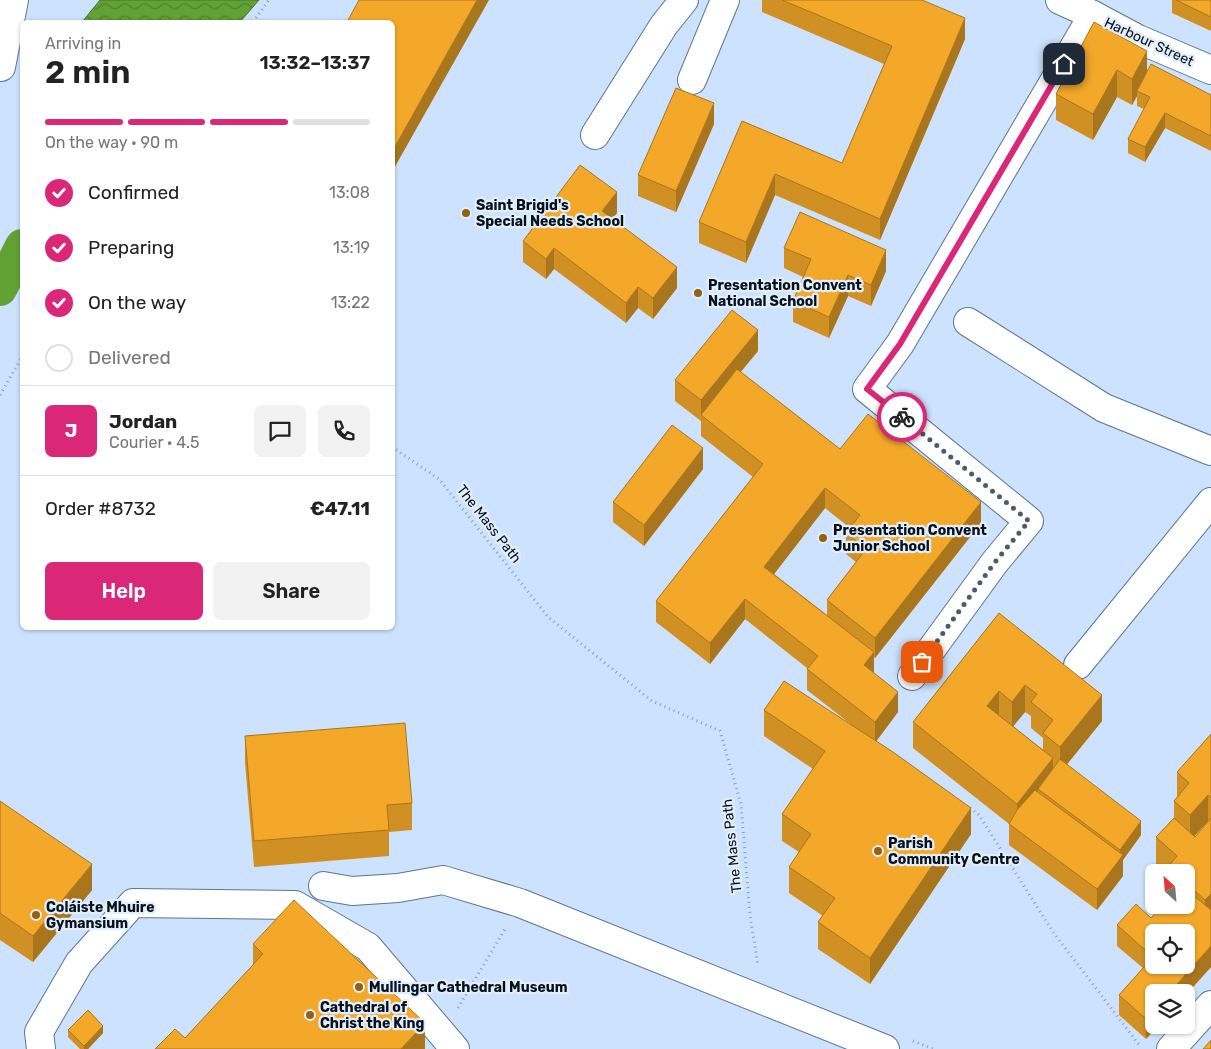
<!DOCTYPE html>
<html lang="en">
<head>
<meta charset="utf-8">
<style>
  :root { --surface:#fff; --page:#f2f2f2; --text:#222; --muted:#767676; --line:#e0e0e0; --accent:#db2777 }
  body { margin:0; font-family:Rubik,sans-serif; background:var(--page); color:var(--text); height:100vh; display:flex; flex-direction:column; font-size:19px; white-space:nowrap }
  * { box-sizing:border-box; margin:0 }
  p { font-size:16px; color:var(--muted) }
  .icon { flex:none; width:28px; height:28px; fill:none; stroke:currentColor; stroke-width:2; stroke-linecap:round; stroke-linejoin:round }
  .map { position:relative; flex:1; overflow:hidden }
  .panel { position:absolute; left:20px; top:20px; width:375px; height:610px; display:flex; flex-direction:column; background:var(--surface); border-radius:8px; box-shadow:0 1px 4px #0004 }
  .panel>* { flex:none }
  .needle { width:32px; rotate:334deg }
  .controls { position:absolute; left:1145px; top:864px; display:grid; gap:10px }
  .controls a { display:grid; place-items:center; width:50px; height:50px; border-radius:8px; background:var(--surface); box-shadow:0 1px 4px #0004; font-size:25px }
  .pin { position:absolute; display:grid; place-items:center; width:42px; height:42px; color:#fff; margin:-21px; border-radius:10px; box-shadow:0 2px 8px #0006 }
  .courier { position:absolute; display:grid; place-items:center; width:50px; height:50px; margin:-25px; border:4px solid #db2777; border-radius:50%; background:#fff; color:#222; box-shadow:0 1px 6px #0007 }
  .overview em { font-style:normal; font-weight:600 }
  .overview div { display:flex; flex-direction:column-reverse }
  .overview { display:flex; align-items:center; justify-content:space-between; height:85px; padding:0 25px }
  h1 { font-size:32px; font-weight:600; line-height:38px }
  .bar { display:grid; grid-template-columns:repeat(4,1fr); gap:8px 5px; align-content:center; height:60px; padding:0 25px }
  .bar i { height:6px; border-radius:4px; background:var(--line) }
  .bar .selected { background:var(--accent) }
  .bar p { grid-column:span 4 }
  .line { display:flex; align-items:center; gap:12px; padding:0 25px; border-top:1px solid var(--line) }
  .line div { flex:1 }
  .round { display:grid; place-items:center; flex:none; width:52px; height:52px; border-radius:8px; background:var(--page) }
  ol { padding:0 25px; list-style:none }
  li { display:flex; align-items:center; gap:15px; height:55px }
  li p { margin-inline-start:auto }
  li .icon { padding:5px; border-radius:50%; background:var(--accent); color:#fff; stroke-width:4 }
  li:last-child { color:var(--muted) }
  li i { width:28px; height:28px; border:2px solid var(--line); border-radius:50% }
  .button { display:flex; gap:10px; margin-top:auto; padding:10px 25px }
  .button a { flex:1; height:58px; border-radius:8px; background:var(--accent); color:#fff; font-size:20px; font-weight:600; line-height:58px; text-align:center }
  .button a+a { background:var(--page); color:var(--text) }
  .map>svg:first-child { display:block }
  .water { fill:url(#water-waves); stroke:#47762e }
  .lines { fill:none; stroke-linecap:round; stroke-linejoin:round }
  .canal { stroke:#63a135; stroke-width:34 }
  .minor-casing { stroke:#5c7594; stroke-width:30 }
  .path { stroke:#8c9eb4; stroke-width:3; stroke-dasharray:1 4; stroke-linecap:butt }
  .minor { stroke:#fff; stroke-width:28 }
  .wall { fill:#d19023; fill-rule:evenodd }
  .shaded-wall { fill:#aa761d }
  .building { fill:#f3a829; stroke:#aa761d; fill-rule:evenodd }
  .done { stroke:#4c5a6b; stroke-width:5; stroke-dasharray:0 9 }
  .route { stroke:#db2777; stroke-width:6 }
  .poi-dot { fill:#92620f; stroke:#e3eefc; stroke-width:2 }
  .labels { text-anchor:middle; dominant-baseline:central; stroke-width:4.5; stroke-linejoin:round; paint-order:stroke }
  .street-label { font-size:14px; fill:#07111c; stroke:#e3eefc }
  .poi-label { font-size:14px; font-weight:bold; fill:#07111c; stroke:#e3eefc; text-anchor:start }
</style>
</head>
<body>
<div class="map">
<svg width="1211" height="1049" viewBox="0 0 1211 1049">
  <defs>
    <pattern id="water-waves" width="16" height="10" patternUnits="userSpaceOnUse" patternTransform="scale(1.25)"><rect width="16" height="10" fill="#63a135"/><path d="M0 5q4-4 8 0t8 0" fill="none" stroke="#50822c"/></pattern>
  </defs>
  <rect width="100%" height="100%" fill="#cce2fe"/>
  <!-- water -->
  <polygon class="water" points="100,0 259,0 240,22 82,22"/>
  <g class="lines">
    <!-- canal -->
    <polyline class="canal" points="0,289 22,246"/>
    <!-- minor casing -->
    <g class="minor-casing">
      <g id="minor">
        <polyline points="1060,0 1093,15 1138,39 1211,70"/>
        <polyline points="1,67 14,0"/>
        <polyline points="692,80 725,0"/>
        <polyline points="595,135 664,25 684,0"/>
        <polyline points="968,322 1104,408 1211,451"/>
        <polyline points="1078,665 1211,502"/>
        <polyline points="912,676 995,562 1029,521 867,389 900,344 1093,15"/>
        <polyline points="323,886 352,891 398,888 443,880 520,903 885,1049"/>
        <polyline points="41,1049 39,1032 79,963 133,903 295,905 368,947 455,1049"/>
        <polyline points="1171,1049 1211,1005"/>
      </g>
    </g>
    <!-- path -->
    <g class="path">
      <polyline points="253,22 269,0"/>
      <polyline points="0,395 22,357"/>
      <polyline points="392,447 439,479 548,617 652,701 720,731 741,804 750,915 758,966"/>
      <polyline points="970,808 979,815 1053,932 1140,1046"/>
      <polyline points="458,1008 505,929"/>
      <polyline points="913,1041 933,1049"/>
    </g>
    <!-- minor -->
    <use href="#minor" class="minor"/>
  </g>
  <!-- wall -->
  <g class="wall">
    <polygon points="762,0 922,0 965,39 880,240 775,195 746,263 699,243 699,222 742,121 842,163 884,64 762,12"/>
    <polygon points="1172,0 1211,0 1211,31 1172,13"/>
    <polygon points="1094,22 1147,72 1211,95 1211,151 1165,128 1145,162 1128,153 1128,139 1144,109 1137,106 1137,96 1132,105 1117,97 1093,140 1056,120 1056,94"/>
    <polygon points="714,124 676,212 638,196 638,175"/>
    <polygon points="617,213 612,219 677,288 653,319 638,308 626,323 554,269 546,279 523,262 523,241"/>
    <polygon points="784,248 886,271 871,306 848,296 829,338 793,322 793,301 803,277 784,268"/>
    <path d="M758,351L740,372L840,449L981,523L875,658L874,657V673L898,712L876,741L971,834L870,984L818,949V922L823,916L789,893V867L799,852L782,841V814L813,769L764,736V710L853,726L807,690V668L745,619L710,664L656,622V601L753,477L701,436V421L675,401V380ZM825,508L850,528L846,533V554L856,562L827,600V615L774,574Z"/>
    <polygon points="703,469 644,546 613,522 613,502"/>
    <path d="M999,613L1102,721L1067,764L1141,835L1123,860V876L1097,910L1009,845V824L913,748V722ZM1025,712L1031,716V728L1043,738V750L1013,726Z"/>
    <path d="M1211,734V967L1154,1025H1159L1146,1039L1119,1015V995L1143,968L1117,946V925L1151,918L1186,905V872H1166L1156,864V837L1174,818V801L1177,797V772ZM1208,821L1195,837L1194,836Z"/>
    <polygon points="245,736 412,803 412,830 389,832 389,856 254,867 245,763"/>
    <polygon points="0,801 92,890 33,962 0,940"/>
    <polygon points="253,944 425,1049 155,1049 185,1038 253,965"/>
    <polygon points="68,1030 103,1033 88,1049 80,1049 68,1037"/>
  </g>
  <!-- shaded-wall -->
  <g class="shaded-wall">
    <polygon points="477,0 489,0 392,172 392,152"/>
    <polygon points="965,18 965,39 880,240 880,219"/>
    <polygon points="1147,51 1147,77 1137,91 1137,96 1132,105 1132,79"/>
    <polygon points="1117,70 1117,97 1093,140 1093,114"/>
    <polygon points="714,103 714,124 676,212 676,191"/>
    <polygon points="1165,113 1165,128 1145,162 1145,147"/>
    <polygon points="775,174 775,195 746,263 746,242"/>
    <polygon points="617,192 617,213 602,232 602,211"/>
    <polygon points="554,248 554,269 546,279 546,259"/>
    <polygon points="886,250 886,271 871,306 871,285"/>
    <polygon points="677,267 677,288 653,319 653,298"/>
    <polygon points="848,275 848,296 829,338 829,317"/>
    <polygon points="638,287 638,308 626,323 626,303"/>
    <polygon points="758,330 758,351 704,417 701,415 701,421 701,400"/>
    <polygon points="703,448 703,469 644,546 644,525"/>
    <polygon points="825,488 825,508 764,587 764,567"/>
    <polygon points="981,502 981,523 875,658 875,638"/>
    <polygon points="745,599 745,619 710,664 710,643"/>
    <polygon points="874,652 874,673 864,665"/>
    <polygon points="1025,685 1025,712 1012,728 1012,702"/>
    <polygon points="999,691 999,718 987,706"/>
    <polygon points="898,692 898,712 875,743 875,722"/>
    <polygon points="1102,695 1102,721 1060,773 1060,747"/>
    <polygon points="1053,758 1053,784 1038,789 1038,804 1017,830 1017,804"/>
    <polygon points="1208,795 1208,821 1190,841 1190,815"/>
    <polygon points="971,808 971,834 870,984 870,958"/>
    <polygon points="1141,821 1141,835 1123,860 1123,876 1097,910 1097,889 1120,859 1120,850"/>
    <polygon points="92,864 92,890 33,962 33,936"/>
    <polygon points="1211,894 1211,920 1205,926 1205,900"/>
    <polygon points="1211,946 1211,967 1186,995 1186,992 1170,992"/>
    <polygon points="1154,1010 1154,1025 1159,1025 1146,1039 1146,1019"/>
    <polygon points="425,1023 425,1049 401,1049"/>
    <polygon points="103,1026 103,1033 88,1049 84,1049 84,1046"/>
  </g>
  <!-- building -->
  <g class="building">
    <polygon points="359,0 477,0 392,152 392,22 347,22"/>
    <polygon points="782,0 922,0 965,18 880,219 775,174 746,242 699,222 742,121 842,163 892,46"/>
    <polygon points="1176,0 1211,0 1211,17"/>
    <polygon points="1094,22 1147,51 1132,79 1117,70 1093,114 1056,94"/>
    <polygon points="1151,64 1211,95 1211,136 1165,113 1145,147 1128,139 1150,97 1137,91"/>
    <polygon points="676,88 714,103 676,191 638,175"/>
    <polygon points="580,165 617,192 602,211 677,267 653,298 638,287 626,303 554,248 546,259 523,241"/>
    <polygon points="800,212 886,250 871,285 848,275 829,317 793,301 811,259 784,248"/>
    <polygon points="732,310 758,330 701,400 675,380"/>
    <polygon points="737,369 840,449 868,414 981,502 875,638 827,600 866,549 846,533 860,515 825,488 764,567 874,652 864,665 898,692 875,722 807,669 818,656 745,599 710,643 656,601 763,464 701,415"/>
    <polygon points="672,425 703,448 644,525 613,502"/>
    <polygon points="999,613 1102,695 1060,747 1043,733 1053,720 1031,702 1037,694 1025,685 1012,702 999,691 987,706 1053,758 1017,804 913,722"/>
    <polygon points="784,681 893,752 971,808 870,958 818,922 835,898 789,867 811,834 782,814 825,751 764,710"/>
    <polygon points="405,723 412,803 387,805 389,830 254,841 245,736"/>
    <polygon points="1211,734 1211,798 1208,795 1190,815 1174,801 1189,783 1177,772"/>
    <polygon points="1060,759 1141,821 1120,850 1038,789"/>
    <polygon points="1035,790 1123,855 1097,889 1009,824 1017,810"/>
    <polygon points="0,801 92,864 33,936 0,913"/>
    <polygon points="1174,818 1195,837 1211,818 1211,894 1205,900 1186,883 1186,872 1175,872 1168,867 1177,856 1156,837"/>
    <path d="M1186,889L1211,910V946L1170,992H1154V1010L1146,1019L1119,995L1153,957L1117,925L1136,904L1151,918L1163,905H1186ZM1154,932H1186V965H1154Z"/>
    <polygon points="294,900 425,1023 401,1049 155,1049 175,1029 185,1038 263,954 253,944"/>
    <polygon points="88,1010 103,1026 84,1046 68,1030"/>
    <polygon points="1211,1040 1211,1049 1203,1049"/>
  </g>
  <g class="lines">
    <!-- done -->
    <polyline class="done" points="902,417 1029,521 995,562 922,662"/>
    <!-- route -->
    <polyline class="route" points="902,417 867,389 900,344 1064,64"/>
  </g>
  <!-- markers -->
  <g class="poi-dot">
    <circle cx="466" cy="213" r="5"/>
    <circle cx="698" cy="293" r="5"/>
    <circle cx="823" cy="538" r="5"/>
    <circle cx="878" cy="851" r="5"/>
    <circle cx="36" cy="915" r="5"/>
    <circle cx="359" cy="987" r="5"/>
    <circle cx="310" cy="1015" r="5"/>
  </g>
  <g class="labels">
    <!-- street labels -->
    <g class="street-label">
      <text transform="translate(1149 42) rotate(25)">Harbour Street</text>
      <text transform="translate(489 524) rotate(52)">The Mass Path</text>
      <text transform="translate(732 846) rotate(-96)">The Mass Path</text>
    </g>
    <!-- poi labels -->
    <g class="poi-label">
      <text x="476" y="205">Saint Brigid's<tspan x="476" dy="16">Special Needs School</tspan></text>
      <text x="708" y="285">Presentation Convent<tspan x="708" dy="16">National School</tspan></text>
      <text x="833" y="530">Presentation Convent<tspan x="833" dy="16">Junior School</tspan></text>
      <text x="888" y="843">Parish<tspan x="888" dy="16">Community Centre</tspan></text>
      <text x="46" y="907">Coláiste Mhuire<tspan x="46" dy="16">Gymansium</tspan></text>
      <text x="369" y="987">Mullingar Cathedral Museum</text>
      <text x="320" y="1007">Cathedral of<tspan x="320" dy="16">Christ the King</tspan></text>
    </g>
  </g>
</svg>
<div class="controls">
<a><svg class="needle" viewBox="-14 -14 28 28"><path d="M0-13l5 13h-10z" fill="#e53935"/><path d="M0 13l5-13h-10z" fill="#767676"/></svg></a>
<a><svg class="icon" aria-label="locate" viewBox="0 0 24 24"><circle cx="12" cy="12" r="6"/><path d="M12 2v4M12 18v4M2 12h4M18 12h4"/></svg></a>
<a><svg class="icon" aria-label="layers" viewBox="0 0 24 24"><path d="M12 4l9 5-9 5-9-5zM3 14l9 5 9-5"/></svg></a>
</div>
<div class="pin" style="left:922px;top:662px;background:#ea580c"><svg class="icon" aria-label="bag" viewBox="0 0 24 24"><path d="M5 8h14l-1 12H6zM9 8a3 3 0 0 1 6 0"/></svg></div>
<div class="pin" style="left:1064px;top:64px;background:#1f2937"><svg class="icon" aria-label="home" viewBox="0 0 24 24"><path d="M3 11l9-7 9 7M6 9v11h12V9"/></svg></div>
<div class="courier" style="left:902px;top:417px"><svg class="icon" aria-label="bike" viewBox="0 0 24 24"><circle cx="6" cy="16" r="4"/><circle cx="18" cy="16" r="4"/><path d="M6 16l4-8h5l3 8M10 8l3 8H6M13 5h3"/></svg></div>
<section class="panel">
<div class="overview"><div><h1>2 min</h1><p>Arriving in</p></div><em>13:32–13:37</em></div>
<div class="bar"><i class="selected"></i><i class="selected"></i><i class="selected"></i><i></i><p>On the way · 90 m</p></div>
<ol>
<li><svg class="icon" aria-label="check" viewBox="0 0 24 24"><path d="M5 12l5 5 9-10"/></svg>Confirmed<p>13:08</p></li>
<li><svg class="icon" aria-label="check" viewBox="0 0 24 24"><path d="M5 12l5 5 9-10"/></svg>Preparing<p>13:19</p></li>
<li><svg class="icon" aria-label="check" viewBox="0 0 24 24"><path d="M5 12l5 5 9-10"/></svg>On the way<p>13:22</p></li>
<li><i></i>Delivered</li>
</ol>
<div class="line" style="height:90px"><b class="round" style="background:var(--accent);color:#fff">J</b><div><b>Jordan</b><p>Courier · 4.5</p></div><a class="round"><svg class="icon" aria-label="chat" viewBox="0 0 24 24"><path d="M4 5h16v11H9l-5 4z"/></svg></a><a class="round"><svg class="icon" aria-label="phone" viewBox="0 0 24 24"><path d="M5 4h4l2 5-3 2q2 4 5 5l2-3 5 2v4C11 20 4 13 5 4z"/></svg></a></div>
<div class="line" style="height:65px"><div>Order #8732</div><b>€47.11</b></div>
<div class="button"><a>Help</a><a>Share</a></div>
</section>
</div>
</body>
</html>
